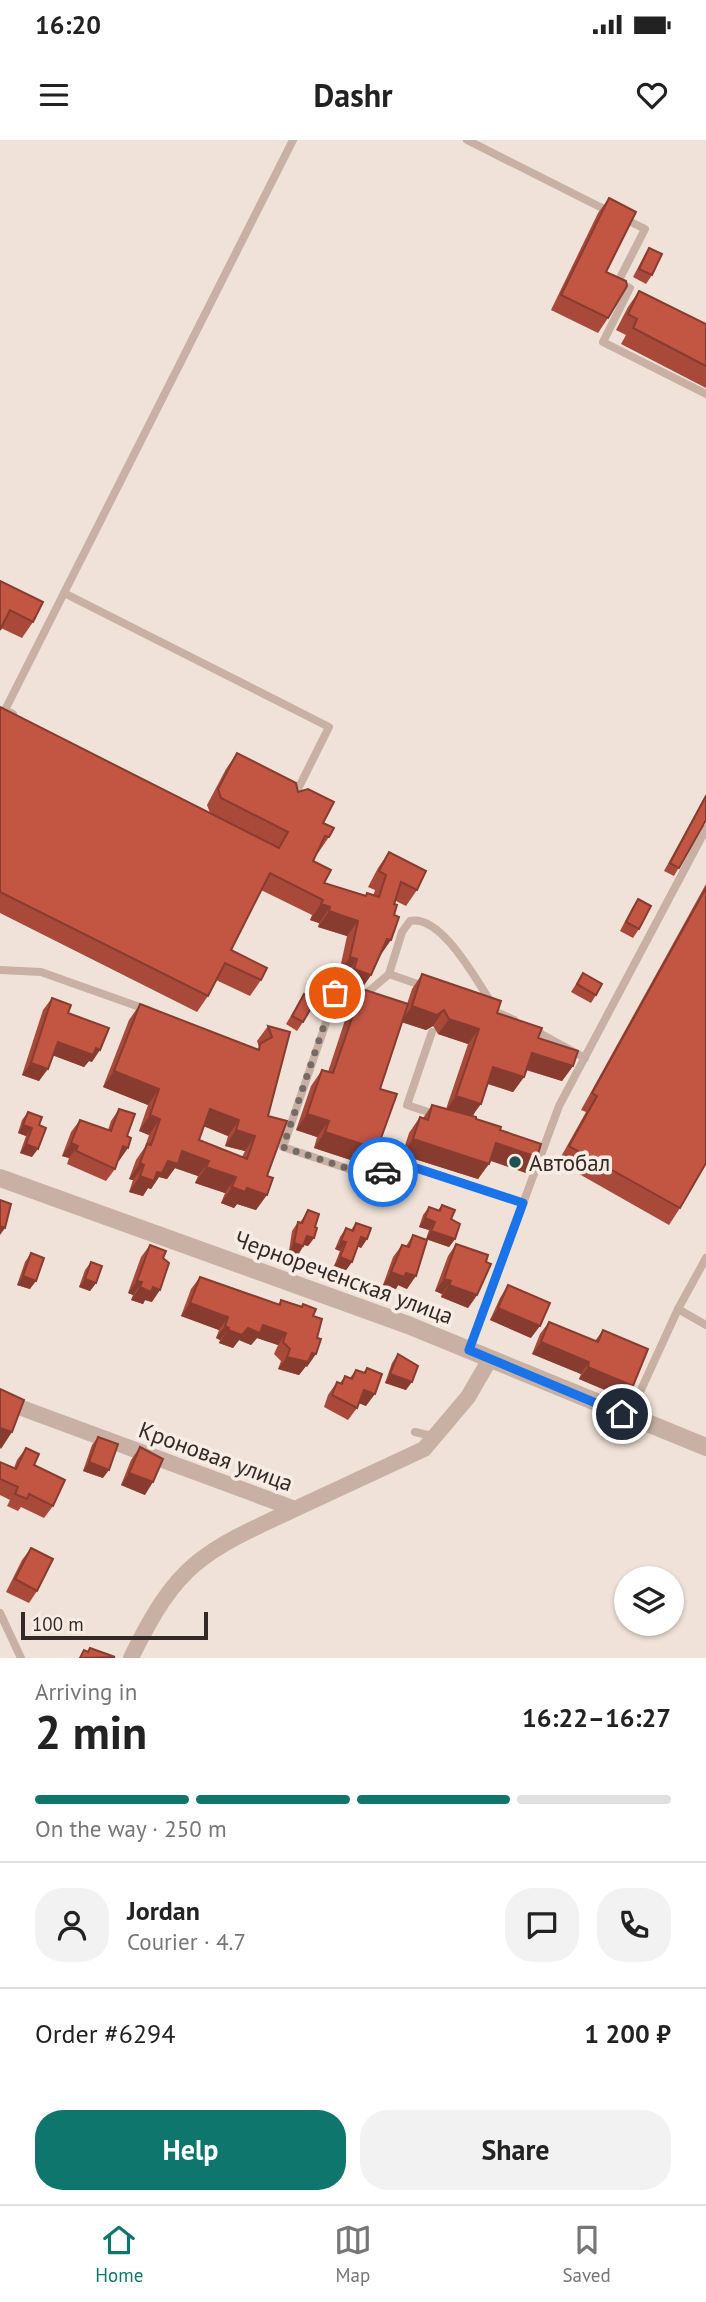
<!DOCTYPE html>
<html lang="en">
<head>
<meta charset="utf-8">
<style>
  :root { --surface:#fff; --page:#f2f2f2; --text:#222; --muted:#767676; --line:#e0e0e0; --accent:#0f766e }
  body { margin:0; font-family:"PT Sans",sans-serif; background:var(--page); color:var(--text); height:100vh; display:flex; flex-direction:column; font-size:26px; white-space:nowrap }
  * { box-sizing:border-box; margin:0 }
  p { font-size:23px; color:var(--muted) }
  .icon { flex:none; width:38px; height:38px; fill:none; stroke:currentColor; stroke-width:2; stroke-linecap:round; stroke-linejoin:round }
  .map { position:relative; height:1518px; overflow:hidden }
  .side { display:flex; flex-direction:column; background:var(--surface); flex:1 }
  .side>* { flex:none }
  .fabs { position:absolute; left:614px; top:1426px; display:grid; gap:14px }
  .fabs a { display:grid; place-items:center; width:70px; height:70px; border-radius:50%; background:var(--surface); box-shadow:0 2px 5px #0004; font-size:35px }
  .scale { position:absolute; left:21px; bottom:18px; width:187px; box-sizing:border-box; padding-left:7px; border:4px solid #332926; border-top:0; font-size:19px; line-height:24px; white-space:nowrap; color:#332926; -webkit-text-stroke:5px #f8ede4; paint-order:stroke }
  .pin { position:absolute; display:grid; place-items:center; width:60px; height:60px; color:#fff; margin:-30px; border:4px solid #fff; border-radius:50%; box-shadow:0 2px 7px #0007 }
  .courier { position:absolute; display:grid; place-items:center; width:70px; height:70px; margin:-35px; border:5px solid #1a73e8; border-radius:50%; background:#fff; color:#222; box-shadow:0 2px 9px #0007 }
  .head em { font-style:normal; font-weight:600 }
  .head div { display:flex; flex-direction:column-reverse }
  .head { display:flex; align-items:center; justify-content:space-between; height:119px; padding:0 35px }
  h1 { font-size:46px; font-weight:600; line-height:52px }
  .bar { display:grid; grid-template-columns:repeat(4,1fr); gap:10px 7px; align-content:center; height:84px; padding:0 35px }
  .bar i { height:9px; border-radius:5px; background:var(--line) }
  .bar .active { background:var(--accent) }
  .bar p { grid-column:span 4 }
  .line { display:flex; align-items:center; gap:18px; padding:0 35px; border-top:2px solid var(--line) }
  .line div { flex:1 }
  .round { display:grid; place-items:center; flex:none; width:74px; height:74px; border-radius:28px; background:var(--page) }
  .cta { display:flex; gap:14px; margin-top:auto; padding:14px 35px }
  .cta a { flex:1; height:80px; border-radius:28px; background:var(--accent); color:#fff; font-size:28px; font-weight:600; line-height:80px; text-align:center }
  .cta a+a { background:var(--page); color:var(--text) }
  .status { display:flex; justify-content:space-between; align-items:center; height:49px; padding:0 35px; background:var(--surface); direction:ltr }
  .status svg { height:19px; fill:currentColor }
  header { display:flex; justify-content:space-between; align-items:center; height:91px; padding:0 35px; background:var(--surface); font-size:32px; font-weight:600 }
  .tabs { display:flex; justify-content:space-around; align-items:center; height:98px; border-top:2px solid var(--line); background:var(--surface); font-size:19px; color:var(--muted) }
  .tabs a { display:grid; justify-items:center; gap:4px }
  .tabs .active { color:var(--accent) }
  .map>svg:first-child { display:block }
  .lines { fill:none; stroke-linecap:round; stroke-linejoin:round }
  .service { stroke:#c8b1a4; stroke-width:8 }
  .minor { stroke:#c8b1a4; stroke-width:16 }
  .tertiary { stroke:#c8b1a4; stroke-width:18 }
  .wall { fill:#a8493a; fill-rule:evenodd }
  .shaded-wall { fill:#883c2f }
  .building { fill:#c35543; stroke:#883c2f; stroke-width:2; fill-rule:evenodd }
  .done { stroke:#756a64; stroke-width:7; stroke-dasharray:0 12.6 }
  .route { stroke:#1a73e8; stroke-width:9 }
  .poi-dot { fill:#1c5352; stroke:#f8ede4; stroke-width:2.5 }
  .labels { text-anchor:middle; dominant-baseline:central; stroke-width:7; stroke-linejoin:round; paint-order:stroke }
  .poi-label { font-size:23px; fill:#332926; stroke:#f8ede4; text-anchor:start }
  .street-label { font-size:23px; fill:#332926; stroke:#f8ede4 }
</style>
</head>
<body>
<div class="status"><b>16:20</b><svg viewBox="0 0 49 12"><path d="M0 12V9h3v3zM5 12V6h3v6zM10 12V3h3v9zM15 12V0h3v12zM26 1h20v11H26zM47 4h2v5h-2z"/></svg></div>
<header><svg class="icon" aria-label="menu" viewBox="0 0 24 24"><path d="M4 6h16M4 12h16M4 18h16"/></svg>Dashr<svg class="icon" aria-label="heart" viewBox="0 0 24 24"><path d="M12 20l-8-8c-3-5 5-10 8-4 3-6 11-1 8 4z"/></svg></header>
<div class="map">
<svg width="706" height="1518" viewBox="0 0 706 1518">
  <rect width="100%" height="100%" fill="#f0e2d8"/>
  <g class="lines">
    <!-- service -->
    <g class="service">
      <polyline points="293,0 64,453 329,587 294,657"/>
      <polyline points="467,0 612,73"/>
      <polyline points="623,78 645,89 618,142 630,148 603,202 706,254"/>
      <polyline points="13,574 5,570 64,453"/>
      <polyline points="0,830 41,832 148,870"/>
      <path d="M389,834L402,792L410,781C441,774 476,840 491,862"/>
      <polyline points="426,847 389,834 359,860 336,854 283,1007 370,1036 410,1026 523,1063"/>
      <polyline points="488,868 514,880"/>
      <polyline points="532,889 585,918"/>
      <polyline points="432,892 407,965 437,975"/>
      <polyline points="678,1169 706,1185"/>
      <polyline points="469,1210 559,966 706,689"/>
      <polyline points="629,1276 678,1169 706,1118"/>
      <polyline points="415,1292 436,1297"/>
      <polyline points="0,1473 21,1518"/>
    </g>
    <!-- minor -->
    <g class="minor">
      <polyline points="0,1260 295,1369 424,1309 468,1257 490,1219"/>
      <path d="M131,1518C177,1423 202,1412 295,1369"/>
    </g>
    <!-- tertiary -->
    <polyline class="tertiary" points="0,1038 408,1185 706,1307"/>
  </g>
  <!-- wall -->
  <g class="wall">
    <polygon points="609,58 606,132 608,178 598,193 551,170 598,73"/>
    <polygon points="649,108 652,135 646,144 633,137 644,116"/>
    <polygon points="639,151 706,184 706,248 621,204 626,195 616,190 628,167"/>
    <polygon points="0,441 33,482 22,498 1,488"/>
    <polygon points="0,567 210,673 207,665 226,629 237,613 298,652 323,683 329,697 318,713 317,712 313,721 324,743 365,756 367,753 373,756 375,750 368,747 378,728 389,712 417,750 406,766 396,761 380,816 371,835 360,851 343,845 346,835 339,833 347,796 318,787 319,783 310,780 312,775 261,750 231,810 261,840 250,856 216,840 208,856 197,872 0,773"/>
    <polygon points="706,654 706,680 674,736 664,731"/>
    <polygon points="706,744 706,1023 680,1068 669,1085 558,1022 586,972 581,970"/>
    <polygon points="638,759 639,789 633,798 620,791 632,768"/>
    <polygon points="583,833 596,855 591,863 571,852"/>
    <polygon points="422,834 497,873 538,898 573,926 562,941 526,930 524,937 513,952 488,944 473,976 476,979 500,990 526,1033 490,1020 478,1039 402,1015 409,993 420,977 423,978 432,965 446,969 468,904 438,894 433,886 426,890 402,882 380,949 366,1025 314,1008 317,997 296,990 311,946 322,930 328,932 350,865 362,849 407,864 412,849"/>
    <polygon points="304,854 303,882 297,891 286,884"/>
    <polygon points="52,858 68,873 92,922 89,921 84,927 53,915 39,941 22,935 43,870"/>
    <path d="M140,864L257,910L259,907L257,901L268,886L290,892L268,976L267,1036L256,1070L237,1064L234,1068L221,1063L225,1053L195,1043L198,1036L175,1028L167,1039L159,1037L151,1049L148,1048L143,1056L129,1052L133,1040L129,1039L136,1020L145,1007L149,995L139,991L148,965L103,947L129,880ZM203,986L228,996L225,1006L245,1011L242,1017L199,1000Z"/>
    <polygon points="119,969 119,1021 118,1020 115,1029 106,1041 67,1024 69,1018 62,1016 71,992 80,980 108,990 111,981"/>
    <polygon points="28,972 39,985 32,1017 20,1013 26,996 18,993 22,980"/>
    <polygon points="442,1065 451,1079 455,1099 449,1107 426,1099 429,1090 419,1087 423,1075 429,1067 438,1070"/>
    <polygon points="308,1070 315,1087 314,1098 308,1106 304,1105 298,1115 289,1111 292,1091 298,1082 300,1083"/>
    <polygon points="356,1083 367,1099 361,1108 357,1106 352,1122 346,1130 334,1126 340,1111 335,1109 340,1097 346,1088 351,1090"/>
    <polygon points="413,1095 407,1149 398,1145 396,1149 383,1145 393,1117 402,1105 406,1106"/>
    <polygon points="456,1104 486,1122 477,1155 468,1168 441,1157 442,1154 435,1151 448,1116"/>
    <polygon points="150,1105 152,1162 145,1160 143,1164 131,1160 133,1155 128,1153 141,1117"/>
    <polygon points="31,1113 30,1149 17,1145 25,1122"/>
    <polygon points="91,1122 96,1143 90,1151 79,1147 85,1130"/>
    <polygon points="200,1137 278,1165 281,1160 302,1166 303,1164 313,1176 307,1227 306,1226 299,1235 278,1229 281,1221 274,1214 278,1205 257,1198 251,1205 239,1200 233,1208 219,1203 220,1200 216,1198 219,1190 181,1176 191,1149"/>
    <polygon points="508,1145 531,1198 490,1180 500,1158"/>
    <polygon points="549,1182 595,1201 603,1190 633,1246 624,1258 579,1239 581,1234 532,1214 540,1194"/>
    <polygon points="398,1214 406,1250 385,1243 392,1223"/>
    <polygon points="367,1228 366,1266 359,1263 357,1268 348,1280 324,1267 328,1255 337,1242 340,1243 345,1236 350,1238 356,1230 363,1233"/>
    <polygon points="98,1297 103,1338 83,1331 92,1305"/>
    <polygon points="140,1307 145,1355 121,1345 131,1320"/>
    <polygon points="26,1308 53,1366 44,1378 21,1367 18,1371 7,1366 10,1360 0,1355 0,1322 14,1328 17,1320"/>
    <polygon points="31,1408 37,1451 29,1463 6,1452 22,1420"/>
  </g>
  <!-- shaded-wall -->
  <g class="shaded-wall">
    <polygon points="321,764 330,767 319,783 310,780"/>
    <polygon points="329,771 358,781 347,796 318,787"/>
    <polygon points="387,799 391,800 380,816 376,815"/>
    <polygon points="350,817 357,819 346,835 339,833"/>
    <polygon points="354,829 371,835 360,851 343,845"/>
    <polygon points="412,866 444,870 433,886 426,890 401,882"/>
    <polygon points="449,879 479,889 468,904 438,894"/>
    <polygon points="58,902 96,908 100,910 92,922 89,921 84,927 49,914"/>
    <polygon points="532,913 573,926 562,941 521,928"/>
    <polygon points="31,923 48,929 39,941 22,935"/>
    <polygon points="493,927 524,937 513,952 482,942"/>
    <polygon points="114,931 159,949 148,965 103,947"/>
    <polygon points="456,956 481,964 470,979 445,971"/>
    <polygon points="210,969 239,980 228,996 199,984"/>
    <polygon points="307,974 329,981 317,997 296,990"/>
    <polygon points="150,975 160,979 149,995 139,991"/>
    <polygon points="23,985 32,988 26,996 18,993"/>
    <polygon points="236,990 255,996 245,1011 225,1006"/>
    <polygon points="325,992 377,1009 366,1025 314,1008"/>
    <polygon points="413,999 489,1024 478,1039 402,1015"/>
    <polygon points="71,1003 78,1006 69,1018 62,1016"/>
    <polygon points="496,1003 537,1017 526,1033 485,1019"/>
    <polygon points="26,1004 38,1009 32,1017 20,1013"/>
    <polygon points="123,1006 128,1008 119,1021 114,1019"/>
    <polygon points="182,1011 209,1021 198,1036 175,1028 167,1039 159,1037 151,1049 148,1048 143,1056 129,1052 140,1036 157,1032 168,1021"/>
    <polygon points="140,1023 144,1025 133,1040 129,1039"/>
    <polygon points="206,1027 236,1037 225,1053 195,1043"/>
    <polygon points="232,1047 247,1048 267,1055 256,1070 237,1064 234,1068 221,1063"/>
    <polygon points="425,1078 435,1082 429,1090 419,1087"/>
    <polygon points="0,1086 5,1088 0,1095"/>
    <polygon points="431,1091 455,1099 449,1107 426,1099"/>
    <polygon points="307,1096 314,1098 308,1106 301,1104"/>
    <polygon points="361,1097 367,1099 361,1108 355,1105"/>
    <polygon points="341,1101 346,1102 340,1111 335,1109"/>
    <polygon points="294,1103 303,1106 298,1115 289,1111"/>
    <polygon points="340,1117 352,1122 346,1130 334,1126"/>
    <polygon points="391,1132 406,1133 416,1136 407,1149 398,1145 396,1149 383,1145"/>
    <polygon points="23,1136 36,1141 30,1149 17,1145"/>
    <polygon points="85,1139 96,1143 90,1151 79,1147"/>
    <polygon points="444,1139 451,1141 442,1154 435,1151"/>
    <polygon points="137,1141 142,1142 133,1155 128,1153"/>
    <polygon points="449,1145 477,1155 468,1168 441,1157"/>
    <polygon points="140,1147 153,1147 160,1150 152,1162 145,1160 143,1164 131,1160"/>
    <polygon points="190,1163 228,1177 219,1190 181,1176"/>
    <polygon points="498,1168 540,1186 531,1198 490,1180"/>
    <polygon points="263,1185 286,1193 278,1205 257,1198 251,1205 239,1200 233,1208 219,1203 228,1190 248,1188"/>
    <polygon points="225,1186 229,1188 220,1200 216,1198"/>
    <polygon points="541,1202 589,1222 581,1234 532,1214"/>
    <polygon points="312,1213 316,1214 307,1227 306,1226 299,1235 278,1229 287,1217"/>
    <polygon points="588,1227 633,1246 624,1258 579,1239"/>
    <polygon points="390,1234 412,1242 406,1250 385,1243"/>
    <polygon points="364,1250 375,1254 366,1266 356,1262"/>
    <polygon points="0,1288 12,1292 1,1309 0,1308"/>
    <polygon points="89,1322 109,1330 103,1338 83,1331"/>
    <polygon points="129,1333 153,1342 145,1355 121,1345"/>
  </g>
  <!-- building -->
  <g class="building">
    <polygon points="609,58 636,72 606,132 626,141 627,146 608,178 561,155"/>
    <polygon points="649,108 662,114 652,135 639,129"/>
    <polygon points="639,151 706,184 706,226 633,188 637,179 628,174"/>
    <polygon points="0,441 43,462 33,482 10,470 0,490"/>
    <polygon points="0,567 279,708 288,692 221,658 218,649 237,613 296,643 298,652 308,649 334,662 323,683 334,688 329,697 325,696 313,721 331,730 324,743 366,756 367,753 379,757 386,735 379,731 389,712 426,731 417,750 401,742 394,764 397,765 394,775 399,777 391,800 387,799 371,835 354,829 357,819 350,817 358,781 329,771 330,767 321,764 323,760 270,733 231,810 267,828 261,840 225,823 208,856 0,752"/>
    <polygon points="706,656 706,680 679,728 670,723"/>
    <polygon points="706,748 706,1023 680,1068 569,1006 597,956 592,953"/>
    <polygon points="638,759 651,766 639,789 626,782"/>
    <polygon points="583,833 602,844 596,855 577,844"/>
    <polygon points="422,834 501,861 497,873 542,888 538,898 578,911 573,926 532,913 524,937 493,927 481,964 456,956 479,889 449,879 444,870 437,875 412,866"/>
    <polygon points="362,849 408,864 380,949 397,954 377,1009 325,992 329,981 307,974 322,930 333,933"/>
    <polygon points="304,854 315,861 303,882 292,876"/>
    <polygon points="52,858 71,865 68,873 109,888 100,910 96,908 93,915 58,902 48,929 31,923"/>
    <path d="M140,864L259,910L260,904L272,897L268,886L290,892L268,976L287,981L267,1036L273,1038L267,1055L247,1048L245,1052L232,1047L236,1037L206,1027L209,1021L182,1011L178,1024L168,1021L162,1033L157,1032L154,1041L140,1036L144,1025L140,1023L147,1004L151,1005L160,979L150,975L159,949L114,931ZM210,969L239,980L236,990L255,996L247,1019L199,1000Z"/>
    <polygon points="432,965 476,977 476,979 501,987 500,990 541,1004 537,1017 496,1003 489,1024 413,999 420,977 428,980"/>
    <polygon points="119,969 135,974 127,996 131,998 128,1008 123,1006 115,1029 76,1011 78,1006 71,1003 80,980 111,991"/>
    <polygon points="28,972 42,977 39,985 46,988 38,1009 26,1004 32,988 23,985"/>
    <polygon points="0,1060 11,1064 5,1088 0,1086"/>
    <polygon points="442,1065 455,1070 451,1079 460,1084 455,1099 431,1091 435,1082 425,1078 429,1067 440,1071"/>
    <polygon points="308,1070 319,1074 315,1087 317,1088 314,1098 307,1096 303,1106 294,1103 298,1082 302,1083"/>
    <polygon points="356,1083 371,1088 367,1099 361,1097 352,1122 340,1117 346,1102 341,1101 346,1088 353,1091"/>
    <polygon points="413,1095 427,1100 416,1136 406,1133 404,1137 391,1132 402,1105 409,1107"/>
    <polygon points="456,1104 488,1115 486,1122 491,1124 477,1155 449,1145 451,1141 444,1139"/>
    <polygon points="150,1105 166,1111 163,1118 169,1123 160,1150 153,1147 151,1152 140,1147 142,1142 137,1141"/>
    <polygon points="31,1113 44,1118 36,1141 23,1136"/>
    <polygon points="91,1122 102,1126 96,1143 85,1139"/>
    <polygon points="200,1137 280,1165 281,1160 302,1167 303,1164 316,1169 313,1176 322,1179 317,1198 321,1199 316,1214 312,1213 308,1222 287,1217 290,1209 283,1202 286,1193 263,1185 260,1193 248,1188 242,1195 228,1190 229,1188 225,1186 228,1177 190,1163"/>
    <polygon points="508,1145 550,1163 540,1186 498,1168"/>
    <polygon points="549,1182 598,1202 603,1190 648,1209 633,1246 588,1227 589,1222 541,1202"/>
    <polygon points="398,1214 418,1226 412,1242 390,1234"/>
    <polygon points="367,1228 382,1234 375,1254 364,1250 357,1268 332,1255 337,1242 342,1244 345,1236 352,1239 356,1230 365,1233"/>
    <polygon points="0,1249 24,1260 12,1292 0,1288"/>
    <polygon points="98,1297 118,1304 109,1330 89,1322"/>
    <polygon points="140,1307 163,1319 153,1342 129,1333"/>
    <polygon points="26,1308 39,1314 34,1325 65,1340 53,1366 29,1354 27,1359 15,1354 18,1347 0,1339 0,1322 16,1329"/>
    <polygon points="31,1408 53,1419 37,1451 15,1439"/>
    <polygon points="90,1508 115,1517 80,1518 84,1510 88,1512"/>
  </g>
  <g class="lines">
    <!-- done -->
    <polyline class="done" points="335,853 283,1007 370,1036 383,1032"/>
    <!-- route -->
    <polyline class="route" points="383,1032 410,1026 523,1063 469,1210 622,1274"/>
  </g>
  <!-- markers -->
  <circle class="poi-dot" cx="515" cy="1022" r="7"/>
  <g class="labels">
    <!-- poi labels -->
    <g class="poi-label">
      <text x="529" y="1022">Автобал</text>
    </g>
    <!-- street labels -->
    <g class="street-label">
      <text transform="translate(344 1137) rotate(20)">Чернореченская улица</text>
      <text transform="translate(216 1316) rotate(20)">Кроновая улица</text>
    </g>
  </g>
</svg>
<div class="fabs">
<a><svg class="icon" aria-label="layers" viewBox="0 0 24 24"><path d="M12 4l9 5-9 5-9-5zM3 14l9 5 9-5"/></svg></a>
</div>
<div class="scale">100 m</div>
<div class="pin" style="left:335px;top:853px;background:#ea580c"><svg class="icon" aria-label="bag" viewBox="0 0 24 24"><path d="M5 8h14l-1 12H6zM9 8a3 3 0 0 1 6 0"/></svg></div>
<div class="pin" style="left:622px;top:1274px;background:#1f2937"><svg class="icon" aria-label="home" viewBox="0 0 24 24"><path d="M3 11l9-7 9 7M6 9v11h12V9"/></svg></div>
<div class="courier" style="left:383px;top:1032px"><svg class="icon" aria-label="car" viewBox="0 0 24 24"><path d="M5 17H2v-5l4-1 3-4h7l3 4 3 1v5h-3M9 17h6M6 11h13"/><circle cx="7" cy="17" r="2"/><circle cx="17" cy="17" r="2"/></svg></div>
</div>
<section class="side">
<div class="head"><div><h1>2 min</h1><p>Arriving in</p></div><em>16:22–16:27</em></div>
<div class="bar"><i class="active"></i><i class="active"></i><i class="active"></i><i></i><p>On the way · 250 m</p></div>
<div class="line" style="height:126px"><a class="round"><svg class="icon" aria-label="person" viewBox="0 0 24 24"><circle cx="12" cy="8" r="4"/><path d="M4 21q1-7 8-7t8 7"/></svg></a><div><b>Jordan</b><p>Courier · 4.7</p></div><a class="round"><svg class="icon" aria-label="chat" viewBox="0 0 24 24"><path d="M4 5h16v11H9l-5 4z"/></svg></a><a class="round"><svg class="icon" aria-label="phone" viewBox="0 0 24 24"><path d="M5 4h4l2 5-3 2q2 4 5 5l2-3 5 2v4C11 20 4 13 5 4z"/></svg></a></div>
<div class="line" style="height:91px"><div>Order #6294</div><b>1 200 ₽</b></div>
<div class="cta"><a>Help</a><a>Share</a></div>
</section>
<nav class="tabs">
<a class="active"><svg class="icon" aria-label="home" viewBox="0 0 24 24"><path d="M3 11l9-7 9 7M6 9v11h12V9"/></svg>Home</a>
<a><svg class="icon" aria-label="map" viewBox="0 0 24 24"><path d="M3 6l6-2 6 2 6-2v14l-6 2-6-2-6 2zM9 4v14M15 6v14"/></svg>Map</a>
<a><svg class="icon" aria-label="saved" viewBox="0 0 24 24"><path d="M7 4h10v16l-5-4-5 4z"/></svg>Saved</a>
</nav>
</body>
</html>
